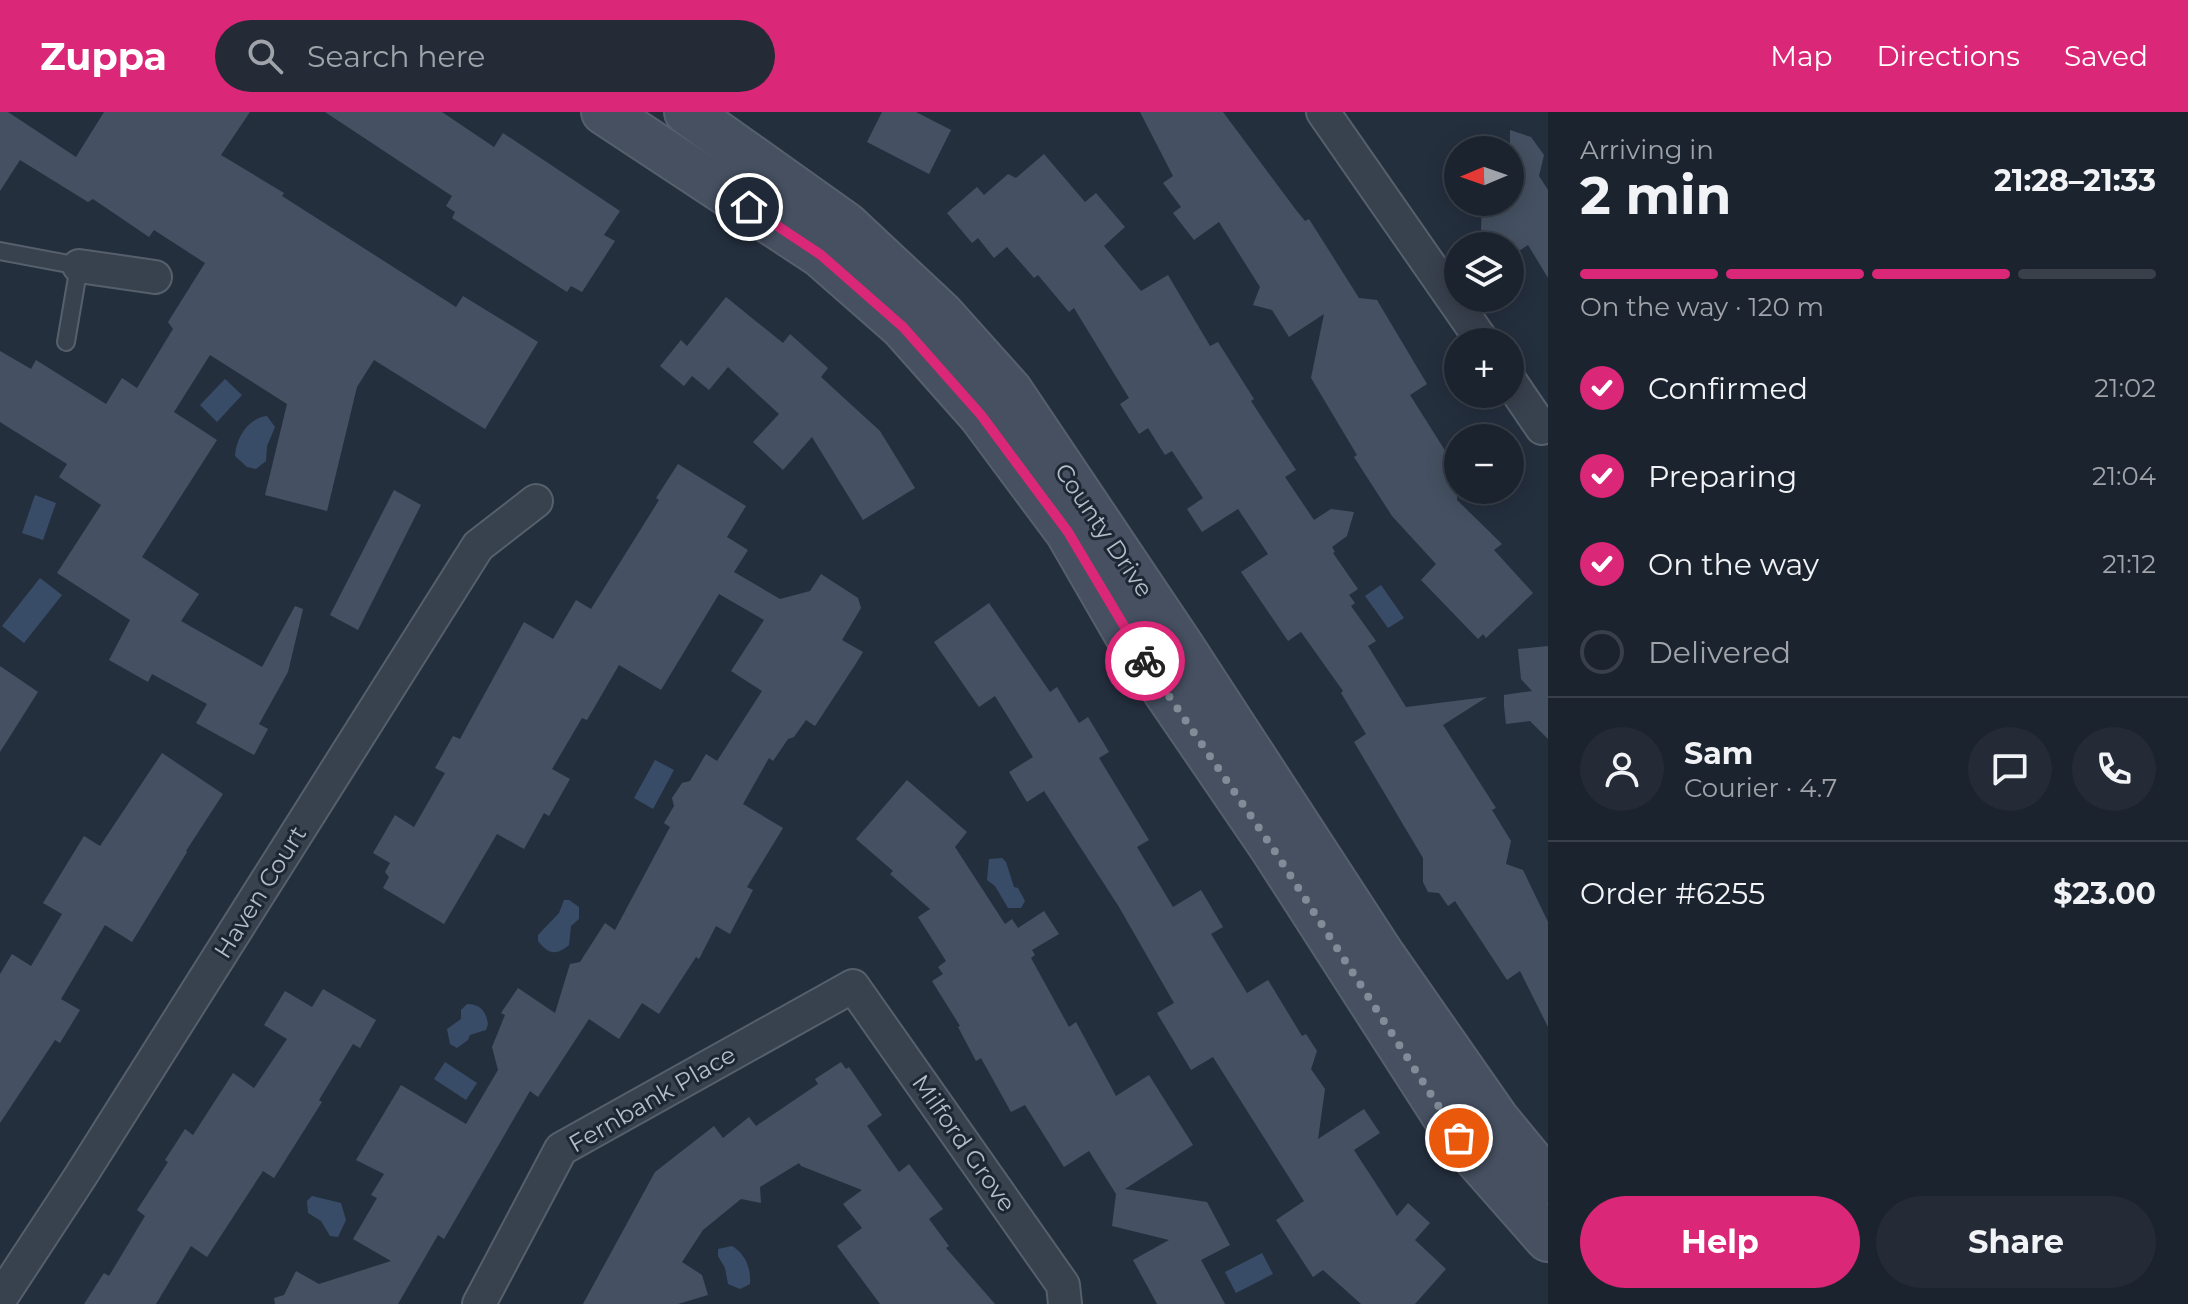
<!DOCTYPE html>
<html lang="en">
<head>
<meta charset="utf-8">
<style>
  :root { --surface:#1b232e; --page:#242b36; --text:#f1f3f6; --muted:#a0a4aa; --line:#39404a; --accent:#db2777 }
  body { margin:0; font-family:Montserrat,sans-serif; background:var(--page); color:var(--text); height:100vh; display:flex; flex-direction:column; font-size:30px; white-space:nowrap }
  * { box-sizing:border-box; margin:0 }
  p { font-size:26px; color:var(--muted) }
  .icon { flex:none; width:44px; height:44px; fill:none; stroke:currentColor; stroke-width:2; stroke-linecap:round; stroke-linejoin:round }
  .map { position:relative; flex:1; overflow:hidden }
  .drawer { display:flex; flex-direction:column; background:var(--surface); width:640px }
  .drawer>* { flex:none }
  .needle { width:52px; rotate:268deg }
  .controls { position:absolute; left:1444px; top:24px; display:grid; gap:16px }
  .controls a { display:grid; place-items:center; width:80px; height:80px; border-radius:50%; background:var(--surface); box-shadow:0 4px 20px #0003,0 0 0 2px var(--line); font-size:40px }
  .pin { position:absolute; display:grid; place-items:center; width:68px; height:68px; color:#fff; margin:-34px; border:4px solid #fff; border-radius:50%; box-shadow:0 2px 8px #0007 }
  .courier { position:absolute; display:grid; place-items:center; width:80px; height:80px; margin:-40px; border:6px solid #db2777; border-radius:50%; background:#fff; color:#222; box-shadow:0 2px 10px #0007 }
  .summary em { font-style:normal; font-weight:700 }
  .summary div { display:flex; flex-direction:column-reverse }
  .summary { display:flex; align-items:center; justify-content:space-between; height:136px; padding:0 32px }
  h1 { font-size:52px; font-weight:700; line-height:60px }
  .bar { display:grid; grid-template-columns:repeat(4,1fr); gap:12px 8px; align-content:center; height:96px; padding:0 32px }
  .bar i { height:10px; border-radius:6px; background:var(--line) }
  .bar .on { background:var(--accent) }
  .bar p { grid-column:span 4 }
  .line { display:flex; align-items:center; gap:20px; padding:0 32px; border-top:2px solid var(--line) }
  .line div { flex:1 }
  .round { display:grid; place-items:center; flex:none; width:84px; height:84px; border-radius:42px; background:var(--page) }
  ol { padding:0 32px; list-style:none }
  li { display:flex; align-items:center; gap:24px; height:88px }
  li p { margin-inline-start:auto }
  li .icon { padding:8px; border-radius:50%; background:var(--accent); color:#fff; stroke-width:4 }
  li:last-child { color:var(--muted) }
  li i { width:44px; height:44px; border:4px solid var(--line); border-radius:50% }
  .action { display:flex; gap:16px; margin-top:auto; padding:16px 32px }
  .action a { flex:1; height:92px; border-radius:48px; background:var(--accent); color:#fff; font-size:32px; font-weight:700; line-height:92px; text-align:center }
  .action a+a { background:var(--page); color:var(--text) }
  header { display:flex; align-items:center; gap:48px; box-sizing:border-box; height:112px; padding:0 40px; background:var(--accent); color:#fff }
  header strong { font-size:38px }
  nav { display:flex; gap:44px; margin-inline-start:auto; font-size:28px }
  .search { width:560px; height:72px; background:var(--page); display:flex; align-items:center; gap:20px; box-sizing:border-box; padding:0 28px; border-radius:44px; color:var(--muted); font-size:30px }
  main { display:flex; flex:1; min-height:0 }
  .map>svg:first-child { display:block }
  .water { fill:#394c67 }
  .building { fill:#455162 }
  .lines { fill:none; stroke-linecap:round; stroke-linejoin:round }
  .lane-casing { stroke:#565f6c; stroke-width:20 }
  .street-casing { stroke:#565f6c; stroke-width:36 }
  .secondary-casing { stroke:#565f6c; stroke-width:48 }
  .lane { stroke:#38414e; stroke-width:16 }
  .street { stroke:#38414e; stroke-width:32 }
  .secondary { stroke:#465061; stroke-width:44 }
  .done { stroke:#828b98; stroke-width:8; stroke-dasharray:0 14.4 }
  .route { stroke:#db2777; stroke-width:10 }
  .labels { text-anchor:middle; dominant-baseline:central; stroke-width:6; stroke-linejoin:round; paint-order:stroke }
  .street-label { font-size:24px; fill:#b4bcc9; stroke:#1d2633 }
</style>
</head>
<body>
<header>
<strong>Zuppa</strong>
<div class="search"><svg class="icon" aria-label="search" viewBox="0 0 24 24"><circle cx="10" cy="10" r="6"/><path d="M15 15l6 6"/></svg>Search here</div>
<nav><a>Map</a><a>Directions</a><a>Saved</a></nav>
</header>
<main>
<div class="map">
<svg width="1548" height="1192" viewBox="0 0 1548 1192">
  <rect width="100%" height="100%" fill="#242f3e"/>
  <!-- water -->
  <g class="water">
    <polygon points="225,267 242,283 217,310 200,293"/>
    <path d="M267,304L275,315L267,334L266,349L256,357L247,355L235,344C236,326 248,306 267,304Z"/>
    <polygon points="35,383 56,391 43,428 22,421"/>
    <polygon points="40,466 62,483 24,531 2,514"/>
    <polygon points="1381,473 1404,506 1388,516 1365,484"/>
    <polygon points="655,648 674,658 653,697 634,686"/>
    <polygon points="1002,746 1006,750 1014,775 1018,776 1025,789 1021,796 1008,796 995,774 987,768 989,747"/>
    <path d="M564,788H569L579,795V807L571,814L569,833C556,844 548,842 538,829V823L559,801Z"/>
    <path d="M467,892C480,892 486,899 488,912L486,918L470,923L468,928L457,936L450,932L447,917L461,907V898Z"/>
    <polygon points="445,950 477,971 466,988 434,967"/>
    <polygon points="312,1084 341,1091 346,1108 338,1125 330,1124 321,1109 308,1101 307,1089"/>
    <path d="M732,1134C746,1143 751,1156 750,1172L740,1177L728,1172L725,1156L718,1144V1137Z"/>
    <polygon points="1262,1141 1273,1162 1236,1181 1225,1160"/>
  </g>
  <!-- building -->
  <g class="building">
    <polygon points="0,0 8,0 76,45 104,0 250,0 221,43 284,81 282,84 456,195 463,184 538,230 485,317 374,248 357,275 327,399 265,383 287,292 210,243 174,300 217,328 142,445 199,482 181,509 262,555 295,494 303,497 288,560 259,612 268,617 254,643 196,611 207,592 152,562 148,570 109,548 130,508 57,461 101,393 59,365 67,352 0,310 0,239 31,257 36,248 106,292 122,266 137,276 173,217 168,210 205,151 154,118 149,125 93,87 88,90 20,48 0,79"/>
    <polygon points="325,0 442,0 494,35 503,21 620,99 604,123 615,129 582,180 571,174 567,180 452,106 455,100 446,94 452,84"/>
    <polygon points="882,0 916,0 951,18 929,62 867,30"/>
    <polygon points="1140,0 1223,0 1296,98 1305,109 1309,107 1359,186 1377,188 1427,272 1410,283 1458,359 1457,388 1502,432 1494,438 1533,481 1486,526 1483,522 1478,527 1421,468 1436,452 1392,404 1354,345 1357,343 1311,266 1324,202 1289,225 1272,198 1253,193 1260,175 1219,110 1194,128 1173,101 1181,95 1163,71 1173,64"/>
    <polygon points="1510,18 1531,25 1544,43 1539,64 1548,78 1548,166 1528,133 1513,143 1505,129 1487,127 1481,117 1482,90 1510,90"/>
    <polygon points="1044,42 1085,90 1096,81 1125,115 1104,134 1141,179 1168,163 1210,234 1218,230 1254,287 1251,289 1296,358 1285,365 1314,408 1331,397 1354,400 1347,424 1332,435 1335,440 1333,441 1358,477 1349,483 1355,491 1351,494 1376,529 1368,534 1406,595 1487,585 1443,613 1496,696 1492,698 1511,729 1506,752 1523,758 1548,810 1548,915 1520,859 1507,868 1455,789 1448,794 1439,781 1428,780 1423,770 1423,746 1354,630 1366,622 1341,581 1343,579 1301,520 1288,529 1241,460 1268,442 1238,397 1202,420 1187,397 1203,386 1172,339 1165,343 1148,316 1139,322 1120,292 1129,286 1074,196 1069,200 1038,163 1034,166 1007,135 994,146 978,126 972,131 947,101 977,75 984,83 1008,62 1016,66"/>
    <polygon points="726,185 783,231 790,222 828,256 821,265 880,319 915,376 863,408 812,325 783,358 753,330 779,302 728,255 709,278 692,264 684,274 660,254 681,228 687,234"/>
    <polygon points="678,352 746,394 727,425 748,438 734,460 780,487 810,479 821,462 858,486 861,496 842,528 863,540 855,553 815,614 806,608 794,625 788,627 773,649 769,646 743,692 783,716 747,775 753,778 730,822 716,814 699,847 696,845 659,902 642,891 619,927 589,907 538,985 530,979 444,1127 438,1123 398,1192 275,1192 274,1186 284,1183 296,1159 319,1172 391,1149 353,1127 377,1086 371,1083 384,1062 356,1048 401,973 466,1012 498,958 492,935 505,903 501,901 518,876 555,901 570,852 580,850 605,811 615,818 670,715 664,711 674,694 672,686 682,671 690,669 706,642 717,649 762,579 731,559 764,508 719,482 661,578 619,553 587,608 582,606 552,657 570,667 549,704 544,701 524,737 497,722 444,812 383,776 389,765 385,760 390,751 373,741 395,703 414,715 445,661 435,656 453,624 460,627 524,510 553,527 576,488 591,497 659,388 656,386"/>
    <polygon points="394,378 421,393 358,518 330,503"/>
    <polygon points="989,491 1050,580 1057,575 1079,611 1088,605 1109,640 1099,646 1149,728 1137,735 1173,795 1201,778 1223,815 1211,822 1247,881 1268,868 1302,924 1306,922 1317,939 1311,957 1325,977 1318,1027 1364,997 1380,1021 1354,1038 1397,1104 1408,1091 1430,1111 1415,1128 1446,1157 1415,1192 1361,1192 1323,1158 1313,1165 1276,1108 1304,1089 1213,945 1191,958 1157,901 1174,891 1119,795 1044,679 1027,690 1009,660 1033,645 995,584 979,595 934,530"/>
    <polygon points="1548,534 1548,627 1530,609 1506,612 1504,594 1504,583 1532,579 1521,567 1518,537"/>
    <polygon points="0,554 38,580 0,640"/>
    <polygon points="162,641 223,682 186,739 187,740 132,830 105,813 61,887 80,898 60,931 55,928 0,1011 0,862 12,842 31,854 62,802 43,791 84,724 100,734"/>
    <polygon points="907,668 967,720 955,735 1005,812 1012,807 1018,816 1044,799 1059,822 1032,838 1035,843 1031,846 1069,915 1076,910 1116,984 1149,963 1193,1033 1125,1077 1207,1090 1230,1133 1201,1148 1225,1192 1157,1192 1133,1148 1169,1128 1112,1114 1116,1082 1089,1039 1064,1055 1025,993 1011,1000 981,946 976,949 958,915 960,914 932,869 943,862 938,855 946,849 918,805 930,797 890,762 893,759 856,727"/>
    <polygon points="323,877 376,908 360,936 353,932 319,988 322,990 274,1066 263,1059 207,1145 191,1134 156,1192 84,1192 104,1161 109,1164 145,1104 137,1098 168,1050 165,1048 185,1017 193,1023 233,961 254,976 287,927 264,913 285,879 312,895"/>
    <polygon points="841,950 846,957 849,955 882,1003 867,1014 899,1060 909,1052 943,1097 929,1107 949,1134 946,1136 995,1192 880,1192 837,1134 862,1116 843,1092 862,1078 801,1054 799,1051 760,1075 761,1091 741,1087 703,1118 682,1150 702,1163 708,1183 678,1192 583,1192 655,1060 714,1014 723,1026 749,1005 756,1014 818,972 815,967"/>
  </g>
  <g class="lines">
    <!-- lane casing -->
    <g class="lane-casing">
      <polyline id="lane" points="0,139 79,154 66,230"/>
    </g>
    <!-- street casing -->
    <g class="street-casing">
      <g id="street">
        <polyline points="1323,0 1483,230"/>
        <polyline points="79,154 155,165"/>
        <polyline points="1510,269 1542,316"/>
        <polyline points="0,1187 80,1065 478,434 536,389"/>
        <polyline points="479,1192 561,1037 853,874 1063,1173 1065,1192"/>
      </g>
    </g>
    <!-- secondary casing -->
    <g class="secondary-casing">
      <g id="secondary">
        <polyline points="604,0 821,143 903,215 981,303 1068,420 1128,524 1272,735 1459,1026 1548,1127"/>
        <polyline points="687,0 846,113 941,202 1010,279 1181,534 1382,843 1497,1008 1548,1070"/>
      </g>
    </g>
    <!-- lane -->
    <use href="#lane" class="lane"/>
    <!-- street -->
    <use href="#street" class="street"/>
    <!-- secondary -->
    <use href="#secondary" class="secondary"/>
  </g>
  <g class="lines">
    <!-- done -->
    <polyline class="done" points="1145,549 1272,735 1459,1026"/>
    <!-- route -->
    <polyline class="route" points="749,95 821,143 903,215 981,303 1068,420 1145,549"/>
  </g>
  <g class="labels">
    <!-- street labels -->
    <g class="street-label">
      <text transform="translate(1104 418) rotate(56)">County Drive</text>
      <text transform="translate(260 780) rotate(-58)">Haven Court</text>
      <text transform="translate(652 987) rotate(-30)">Fernbank Place</text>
      <text transform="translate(964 1031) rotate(55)">Milford Grove</text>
    </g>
  </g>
</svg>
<div class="controls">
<a><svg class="needle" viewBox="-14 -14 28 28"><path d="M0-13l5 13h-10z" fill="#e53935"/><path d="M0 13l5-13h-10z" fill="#a0a4aa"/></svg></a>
<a><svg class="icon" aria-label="layers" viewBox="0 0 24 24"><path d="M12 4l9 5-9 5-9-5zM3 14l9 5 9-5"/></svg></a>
<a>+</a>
<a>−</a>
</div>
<div class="pin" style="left:1459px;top:1026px;background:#ea580c"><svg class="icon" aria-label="bag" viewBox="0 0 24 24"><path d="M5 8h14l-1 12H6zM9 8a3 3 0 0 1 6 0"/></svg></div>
<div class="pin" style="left:749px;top:95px;background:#1f2937"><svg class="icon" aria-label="home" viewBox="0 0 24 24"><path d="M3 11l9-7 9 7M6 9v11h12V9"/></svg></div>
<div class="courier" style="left:1145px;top:549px"><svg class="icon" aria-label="bike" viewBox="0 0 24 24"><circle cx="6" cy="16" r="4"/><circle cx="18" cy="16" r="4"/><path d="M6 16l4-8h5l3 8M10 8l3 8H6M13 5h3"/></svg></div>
</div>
<section class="drawer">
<div class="summary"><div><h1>2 min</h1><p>Arriving in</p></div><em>21:28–21:33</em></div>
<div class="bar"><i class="on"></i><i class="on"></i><i class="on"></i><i></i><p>On the way · 120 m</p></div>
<ol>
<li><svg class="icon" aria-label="check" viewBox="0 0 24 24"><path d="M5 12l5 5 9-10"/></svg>Confirmed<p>21:02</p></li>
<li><svg class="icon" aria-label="check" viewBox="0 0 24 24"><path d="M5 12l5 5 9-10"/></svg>Preparing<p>21:04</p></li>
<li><svg class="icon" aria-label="check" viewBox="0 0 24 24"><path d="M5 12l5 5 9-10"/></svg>On the way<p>21:12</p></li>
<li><i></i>Delivered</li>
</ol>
<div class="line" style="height:144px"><a class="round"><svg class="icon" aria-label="person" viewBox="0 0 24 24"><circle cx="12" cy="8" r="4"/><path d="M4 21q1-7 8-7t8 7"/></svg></a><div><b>Sam</b><p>Courier · 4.7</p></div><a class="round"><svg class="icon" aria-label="chat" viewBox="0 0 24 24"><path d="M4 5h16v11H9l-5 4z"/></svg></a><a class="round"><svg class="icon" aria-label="phone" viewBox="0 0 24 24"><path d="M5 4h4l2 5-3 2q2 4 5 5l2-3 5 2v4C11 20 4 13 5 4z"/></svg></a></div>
<div class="line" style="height:104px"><div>Order #6255</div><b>$23.00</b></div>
<div class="action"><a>Help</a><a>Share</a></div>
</section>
</main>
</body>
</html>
